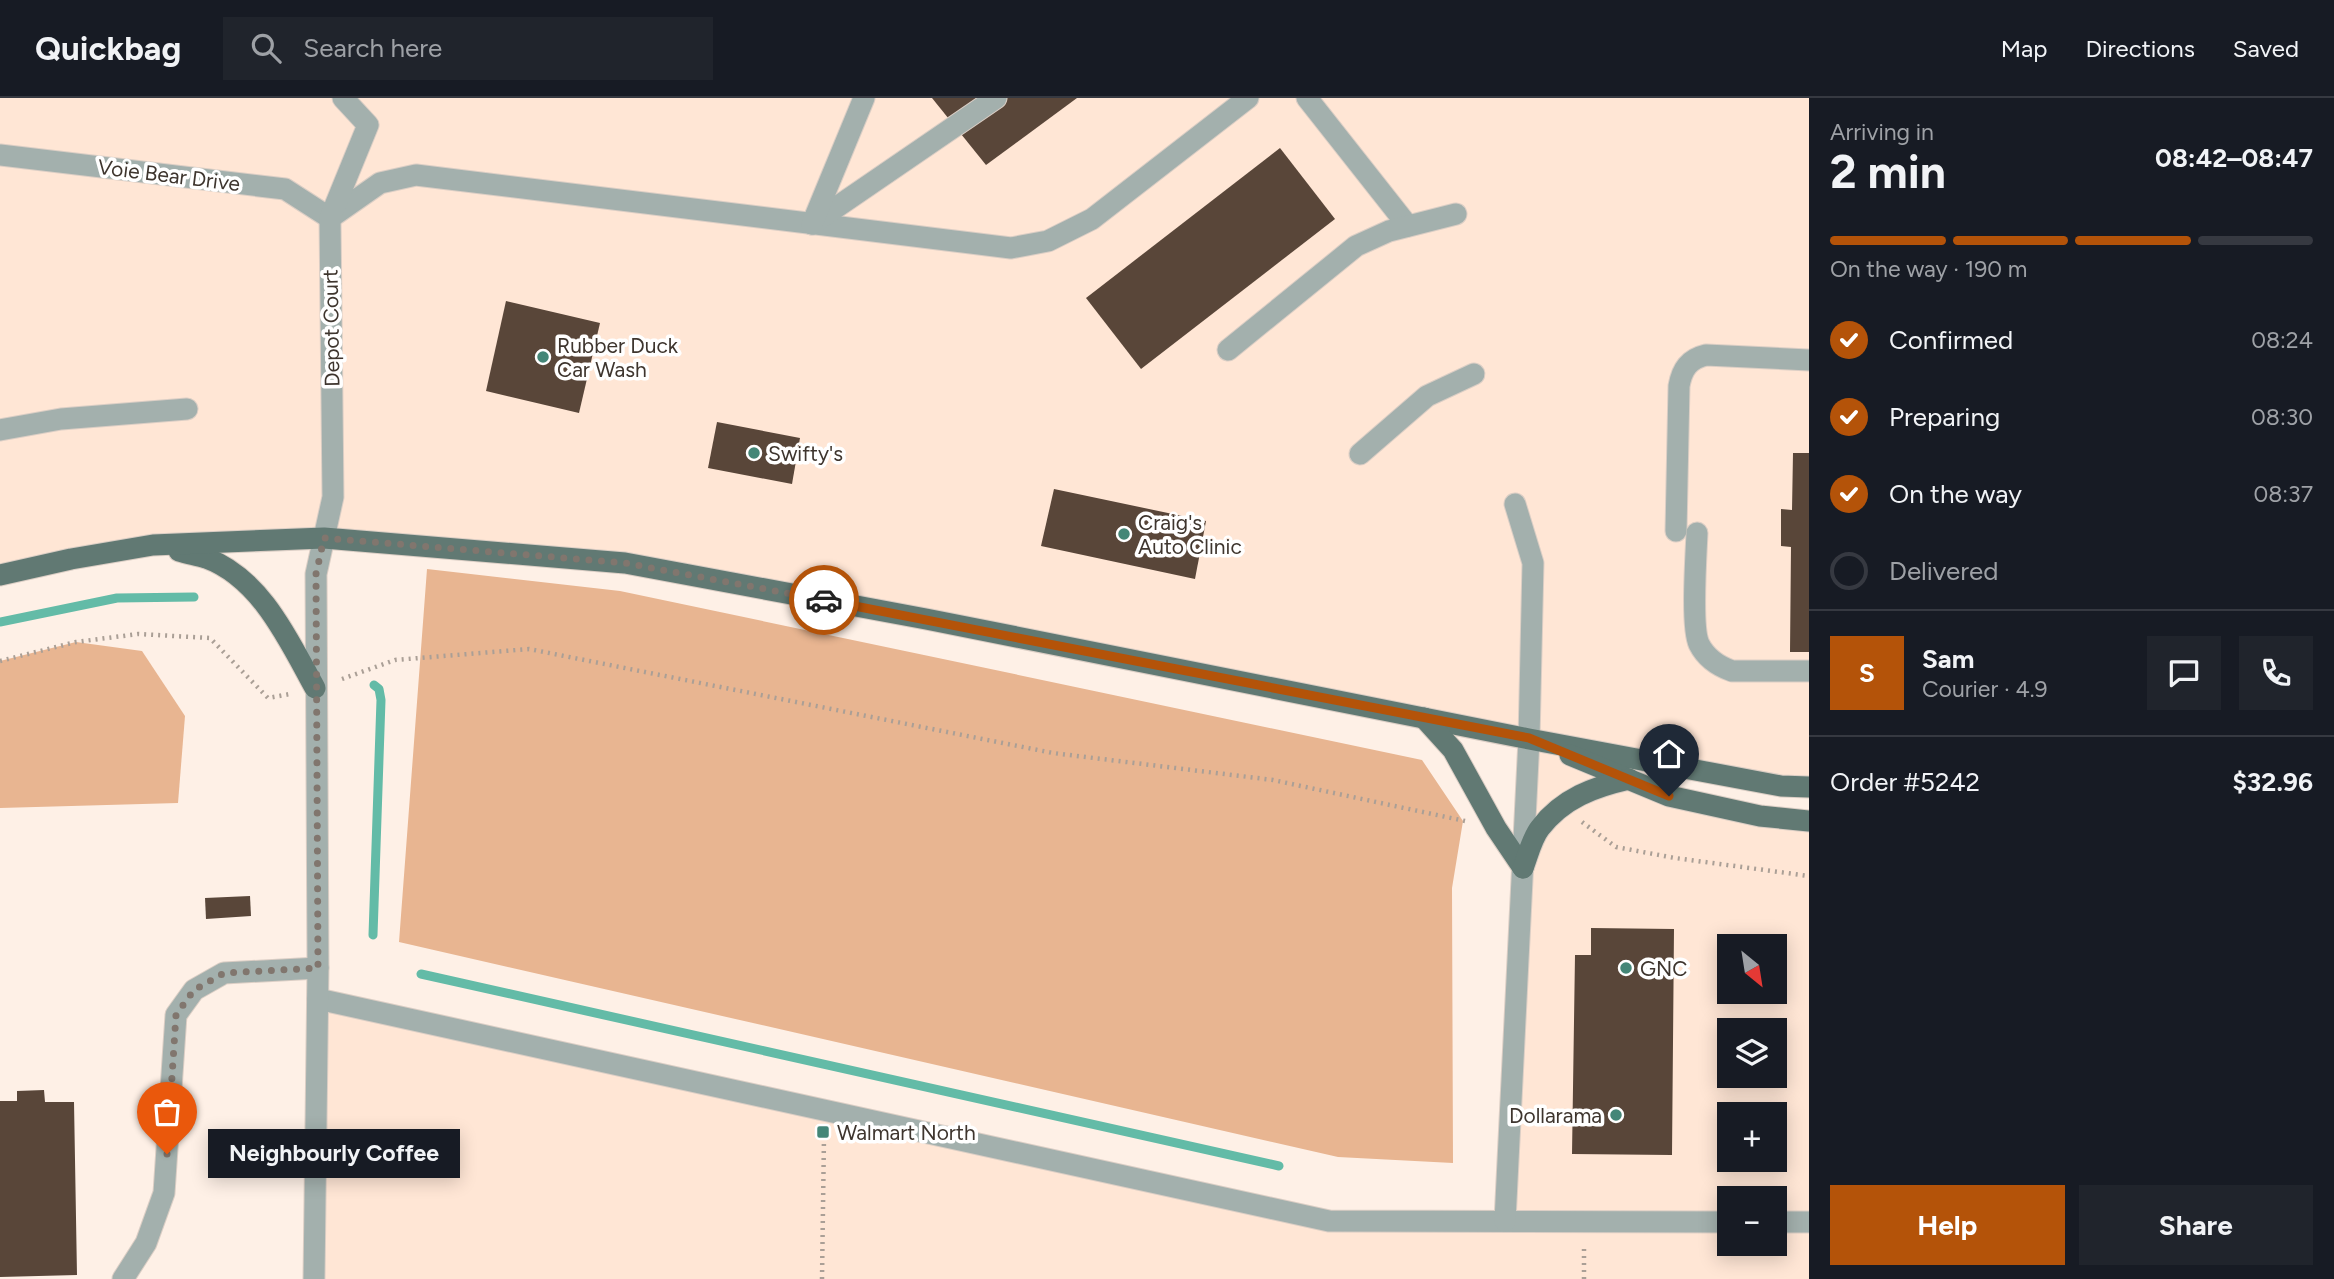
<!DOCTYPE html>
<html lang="en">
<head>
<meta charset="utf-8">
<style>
  :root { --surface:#171b24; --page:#20242c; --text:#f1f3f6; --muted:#9ea1a6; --line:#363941; --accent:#b45309 }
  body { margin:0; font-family:Figtree,sans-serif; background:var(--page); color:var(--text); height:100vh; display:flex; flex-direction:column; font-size:26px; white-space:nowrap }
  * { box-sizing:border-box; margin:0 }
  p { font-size:23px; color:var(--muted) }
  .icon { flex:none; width:38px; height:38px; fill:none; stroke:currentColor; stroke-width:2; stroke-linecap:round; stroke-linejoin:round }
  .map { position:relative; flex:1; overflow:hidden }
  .side { display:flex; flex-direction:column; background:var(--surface); width:525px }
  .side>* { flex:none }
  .needle { width:46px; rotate:150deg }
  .fabs { position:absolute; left:1717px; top:836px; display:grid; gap:14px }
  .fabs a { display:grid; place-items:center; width:70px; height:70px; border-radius:0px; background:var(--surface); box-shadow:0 4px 18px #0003; font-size:35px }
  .pin { position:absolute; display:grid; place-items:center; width:60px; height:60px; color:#fff; margin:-72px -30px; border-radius:50% 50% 50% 0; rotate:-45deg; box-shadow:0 0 7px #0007 }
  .pin .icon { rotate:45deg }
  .courier { position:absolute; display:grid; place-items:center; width:70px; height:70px; margin:-35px; border:5px solid #b45309; border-radius:50%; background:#fff; color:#222; box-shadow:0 2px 9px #0007 }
  .bubble { position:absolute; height:49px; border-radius:0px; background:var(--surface); box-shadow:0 4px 18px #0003; font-size:23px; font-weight:700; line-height:49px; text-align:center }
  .headline em { font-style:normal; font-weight:700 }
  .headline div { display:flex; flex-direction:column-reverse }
  .headline { display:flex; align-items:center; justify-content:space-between; height:119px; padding:0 21px }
  h1 { font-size:46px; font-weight:700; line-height:52px }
  .bar { display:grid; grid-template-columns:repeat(4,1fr); gap:10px 7px; align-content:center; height:84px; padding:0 21px }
  .bar i { height:9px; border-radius:5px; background:var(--line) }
  .bar .current { background:var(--accent) }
  .bar p { grid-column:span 4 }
  .line { display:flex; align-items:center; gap:18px; padding:0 21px; border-top:2px solid var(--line) }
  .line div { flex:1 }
  .round { display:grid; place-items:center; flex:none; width:74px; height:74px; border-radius:0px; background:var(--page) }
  ol { padding:0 21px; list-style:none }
  li { display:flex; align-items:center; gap:21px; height:77px }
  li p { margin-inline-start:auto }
  li .icon { padding:7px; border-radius:50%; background:var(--accent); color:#fff; stroke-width:4 }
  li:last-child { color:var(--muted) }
  li i { width:38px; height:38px; border:4px solid var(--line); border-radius:50% }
  .primary-button { display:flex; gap:14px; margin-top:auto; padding:14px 21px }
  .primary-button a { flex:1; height:80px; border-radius:0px; background:var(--accent); color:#fff; font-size:28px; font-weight:700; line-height:80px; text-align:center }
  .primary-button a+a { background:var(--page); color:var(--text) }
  header { display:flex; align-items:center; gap:42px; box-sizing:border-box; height:98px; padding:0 35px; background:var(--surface); border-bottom:2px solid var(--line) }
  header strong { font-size:33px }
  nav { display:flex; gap:38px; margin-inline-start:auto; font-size:24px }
  .search { width:490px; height:63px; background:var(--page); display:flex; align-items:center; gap:18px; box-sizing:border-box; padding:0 24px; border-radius:0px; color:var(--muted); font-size:26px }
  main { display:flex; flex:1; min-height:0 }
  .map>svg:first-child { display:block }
  .built { fill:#ffe6d5; fill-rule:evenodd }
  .green { fill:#e8b591 }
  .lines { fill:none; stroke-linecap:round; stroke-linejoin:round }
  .stream { stroke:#63bba7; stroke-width:9 }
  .building { fill:#594639 }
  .minor-casing { stroke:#dbcec5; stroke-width:23 }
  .major-casing { stroke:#dbcec5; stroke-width:23 }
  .path { stroke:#aa9f96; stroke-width:4.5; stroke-dasharray:2 5; stroke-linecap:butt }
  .minor { stroke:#a3b0ad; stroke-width:21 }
  .major { stroke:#617973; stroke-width:21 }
  .done { stroke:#81766e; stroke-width:7; stroke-dasharray:0 12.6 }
  .route { stroke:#b45309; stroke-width:9 }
  .poi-dot { fill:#448677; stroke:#fff; stroke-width:2.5 }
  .labels { text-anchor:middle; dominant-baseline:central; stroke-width:7; stroke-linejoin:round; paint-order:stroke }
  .street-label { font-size:21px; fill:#3e352e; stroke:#fff }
  .poi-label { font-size:21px; fill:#3e352e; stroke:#fff; text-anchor:start }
</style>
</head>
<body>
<header>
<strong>Quickbag</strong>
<div class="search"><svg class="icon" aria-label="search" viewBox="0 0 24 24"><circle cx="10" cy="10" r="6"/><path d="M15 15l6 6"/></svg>Search here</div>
<nav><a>Map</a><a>Directions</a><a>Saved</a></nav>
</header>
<main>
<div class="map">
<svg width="1809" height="1181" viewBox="0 0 1809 1181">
  <rect width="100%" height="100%" fill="#fef0e6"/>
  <!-- built -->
  <path class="built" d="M0,0H1809V689L1534,642L1669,698L1809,723V1181H314L318,901L1329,1123H1504L1529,641L625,465L324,440L153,447L0,477ZM1729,849H1774V894H1729ZM1729,933H1774V978H1729ZM1729,1017H1774V1062H1729ZM1729,1101H1774V1146H1729Z"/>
  <!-- green -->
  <g class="green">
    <polygon points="427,471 620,493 1422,662 1463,723 1452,790 1453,1065 1338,1059 399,844"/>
    <polygon points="76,544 142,553 185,618 178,705 0,710 0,563"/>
  </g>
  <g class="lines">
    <!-- stream -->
    <g class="stream">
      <polyline points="0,524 117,500 194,499"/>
      <polyline points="373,837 381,602 379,591 374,587"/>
      <polyline points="421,876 1279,1068"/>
    </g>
  </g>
  <!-- building -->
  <g class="building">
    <polygon points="932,0 1077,0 986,67"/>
    <polygon points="1280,50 1335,121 1141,271 1086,200"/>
    <polygon points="506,203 600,225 579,315 486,293"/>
    <polygon points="717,324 800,340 792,386 708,370"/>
    <polygon points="1793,355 1809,355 1809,554 1790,554 1791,449 1781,448 1781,411 1792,412"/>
    <polygon points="1054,391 1206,423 1195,481 1041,448"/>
    <polygon points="250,798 251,818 206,821 205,800"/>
    <polygon points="1591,830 1674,831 1672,1057 1572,1056 1575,857 1591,857"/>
    <polygon points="44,992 45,1004 74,1004 77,1177 0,1179 0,1003 17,1003 17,993"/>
  </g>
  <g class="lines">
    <!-- minor casing -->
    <g class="minor-casing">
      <g id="minor">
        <polyline points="1307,0 1408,128"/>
        <polyline points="0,57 285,91 330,120 380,85 416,77 1011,150 1048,143 1092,121 1248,0"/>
        <polyline points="812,126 996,0"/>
        <polyline points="812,126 864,0"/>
        <polyline points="1228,252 1356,148 1389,133 1456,116"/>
        <polyline points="0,332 61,321 187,311"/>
        <polyline points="1360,356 1427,298 1474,276"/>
        <path d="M1676,433L1679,288C1682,271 1689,261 1706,257L1809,262"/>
        <path d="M1697,435C1696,458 1691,529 1699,546C1706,560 1718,568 1732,573H1809"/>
        <polyline points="318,901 1329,1123 1729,1124"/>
        <polyline points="1505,1123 1529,641 1533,465 1515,406"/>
        <polyline points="1774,1124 1809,1124"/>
        <polyline points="123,1181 146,1145 164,1095 176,917 194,892 224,875 318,870"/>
        <polyline points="314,1181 318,870 316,476 333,399 330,120 368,27 343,0"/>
      </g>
    </g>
    <!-- major casing -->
    <g class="major-casing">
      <g id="major">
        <path d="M179,453C188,456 197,457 206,460C261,480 289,543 315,590"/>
        <polyline points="0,477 71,461 153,447 324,440 625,465 926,521 1529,641 1781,688 1809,689"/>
        <polyline points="1424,620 1453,652 1496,730 1523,770"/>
        <polyline points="1570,657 1669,698 1760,718 1809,723"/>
        <path d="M1523,770C1528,757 1532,740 1540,730C1563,700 1594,689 1629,681"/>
      </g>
    </g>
    <!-- path -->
    <g class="path">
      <polyline points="0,563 76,544 138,536 210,540 268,600 290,596"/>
      <polyline points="342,581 395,562 529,551 1053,655 1273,682 1465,723"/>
      <polyline points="1582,724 1616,749 1675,760 1809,778"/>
      <polyline points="822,1181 824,1038"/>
      <polyline points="1584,1181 1584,1149"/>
    </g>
    <!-- minor -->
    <use href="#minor" class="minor"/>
    <!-- major -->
    <use href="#major" class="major"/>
  </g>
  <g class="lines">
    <!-- done -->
    <polyline class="done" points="167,1056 176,917 194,892 224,875 318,870 316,476 324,440 625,465 824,502"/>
    <!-- route -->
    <polyline class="route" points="824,502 1529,640 1669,698"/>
  </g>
  <!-- markers -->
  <g class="poi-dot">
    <circle cx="543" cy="259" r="7"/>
    <circle cx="754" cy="355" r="7"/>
    <circle cx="1124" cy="436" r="7"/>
    <circle cx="1626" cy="870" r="7"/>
    <circle cx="1616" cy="1017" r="7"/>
    <rect x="816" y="1027" width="14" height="14" rx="3.5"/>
  </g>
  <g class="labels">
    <!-- street labels -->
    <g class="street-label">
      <text transform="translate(169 77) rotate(7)">Voie Bear Drive</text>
      <text transform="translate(331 230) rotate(-91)">Depot Court</text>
    </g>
    <!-- poi labels -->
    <g class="poi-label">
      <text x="557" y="247">Rubber Duck<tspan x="557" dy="24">Car Wash</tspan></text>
      <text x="768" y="355">Swifty's</text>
      <text x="1138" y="424">Craig's<tspan x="1138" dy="24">Auto Clinic</tspan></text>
      <text x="1640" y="870">GNC</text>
      <text x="1602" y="1017" text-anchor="end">Dollarama</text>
      <text x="837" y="1034">Walmart North</text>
    </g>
  </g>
</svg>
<div class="fabs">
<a><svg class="needle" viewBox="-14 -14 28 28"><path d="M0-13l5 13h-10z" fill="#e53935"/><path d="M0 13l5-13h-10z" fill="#9ea1a6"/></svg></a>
<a><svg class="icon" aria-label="layers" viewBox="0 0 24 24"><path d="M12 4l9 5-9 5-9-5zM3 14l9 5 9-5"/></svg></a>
<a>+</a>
<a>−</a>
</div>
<div class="pin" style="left:167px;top:1056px;background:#ea580c"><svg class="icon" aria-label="bag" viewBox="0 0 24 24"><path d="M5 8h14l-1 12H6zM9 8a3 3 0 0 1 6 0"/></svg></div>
<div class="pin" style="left:1669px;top:698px;background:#1f2937"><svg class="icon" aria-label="home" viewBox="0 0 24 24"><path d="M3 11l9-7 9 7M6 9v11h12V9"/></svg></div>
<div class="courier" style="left:824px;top:502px"><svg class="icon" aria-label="car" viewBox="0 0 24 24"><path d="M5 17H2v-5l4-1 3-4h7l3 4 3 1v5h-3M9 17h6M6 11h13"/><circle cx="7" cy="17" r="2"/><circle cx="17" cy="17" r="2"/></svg></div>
<div class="bubble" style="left:208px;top:1031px;width:252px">Neighbourly Coffee</div>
</div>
<section class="side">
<div class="headline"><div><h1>2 min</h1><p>Arriving in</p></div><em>08:42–08:47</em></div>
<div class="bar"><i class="current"></i><i class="current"></i><i class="current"></i><i></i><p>On the way · 190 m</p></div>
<ol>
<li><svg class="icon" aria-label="check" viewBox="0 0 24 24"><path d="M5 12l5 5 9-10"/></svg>Confirmed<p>08:24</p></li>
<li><svg class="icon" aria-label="check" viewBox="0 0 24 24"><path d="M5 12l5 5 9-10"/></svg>Preparing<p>08:30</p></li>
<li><svg class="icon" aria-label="check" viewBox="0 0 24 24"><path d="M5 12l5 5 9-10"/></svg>On the way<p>08:37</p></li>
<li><i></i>Delivered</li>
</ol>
<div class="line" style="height:126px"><b class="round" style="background:var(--accent);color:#fff">S</b><div><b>Sam</b><p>Courier · 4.9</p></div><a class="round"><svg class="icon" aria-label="chat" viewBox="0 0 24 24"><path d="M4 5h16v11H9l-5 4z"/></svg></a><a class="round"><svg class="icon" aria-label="phone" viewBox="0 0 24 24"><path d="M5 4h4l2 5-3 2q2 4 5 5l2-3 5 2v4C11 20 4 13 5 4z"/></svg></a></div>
<div class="line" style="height:91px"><div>Order #5242</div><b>$32.96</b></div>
<div class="primary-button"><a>Help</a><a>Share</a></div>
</section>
</main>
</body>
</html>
